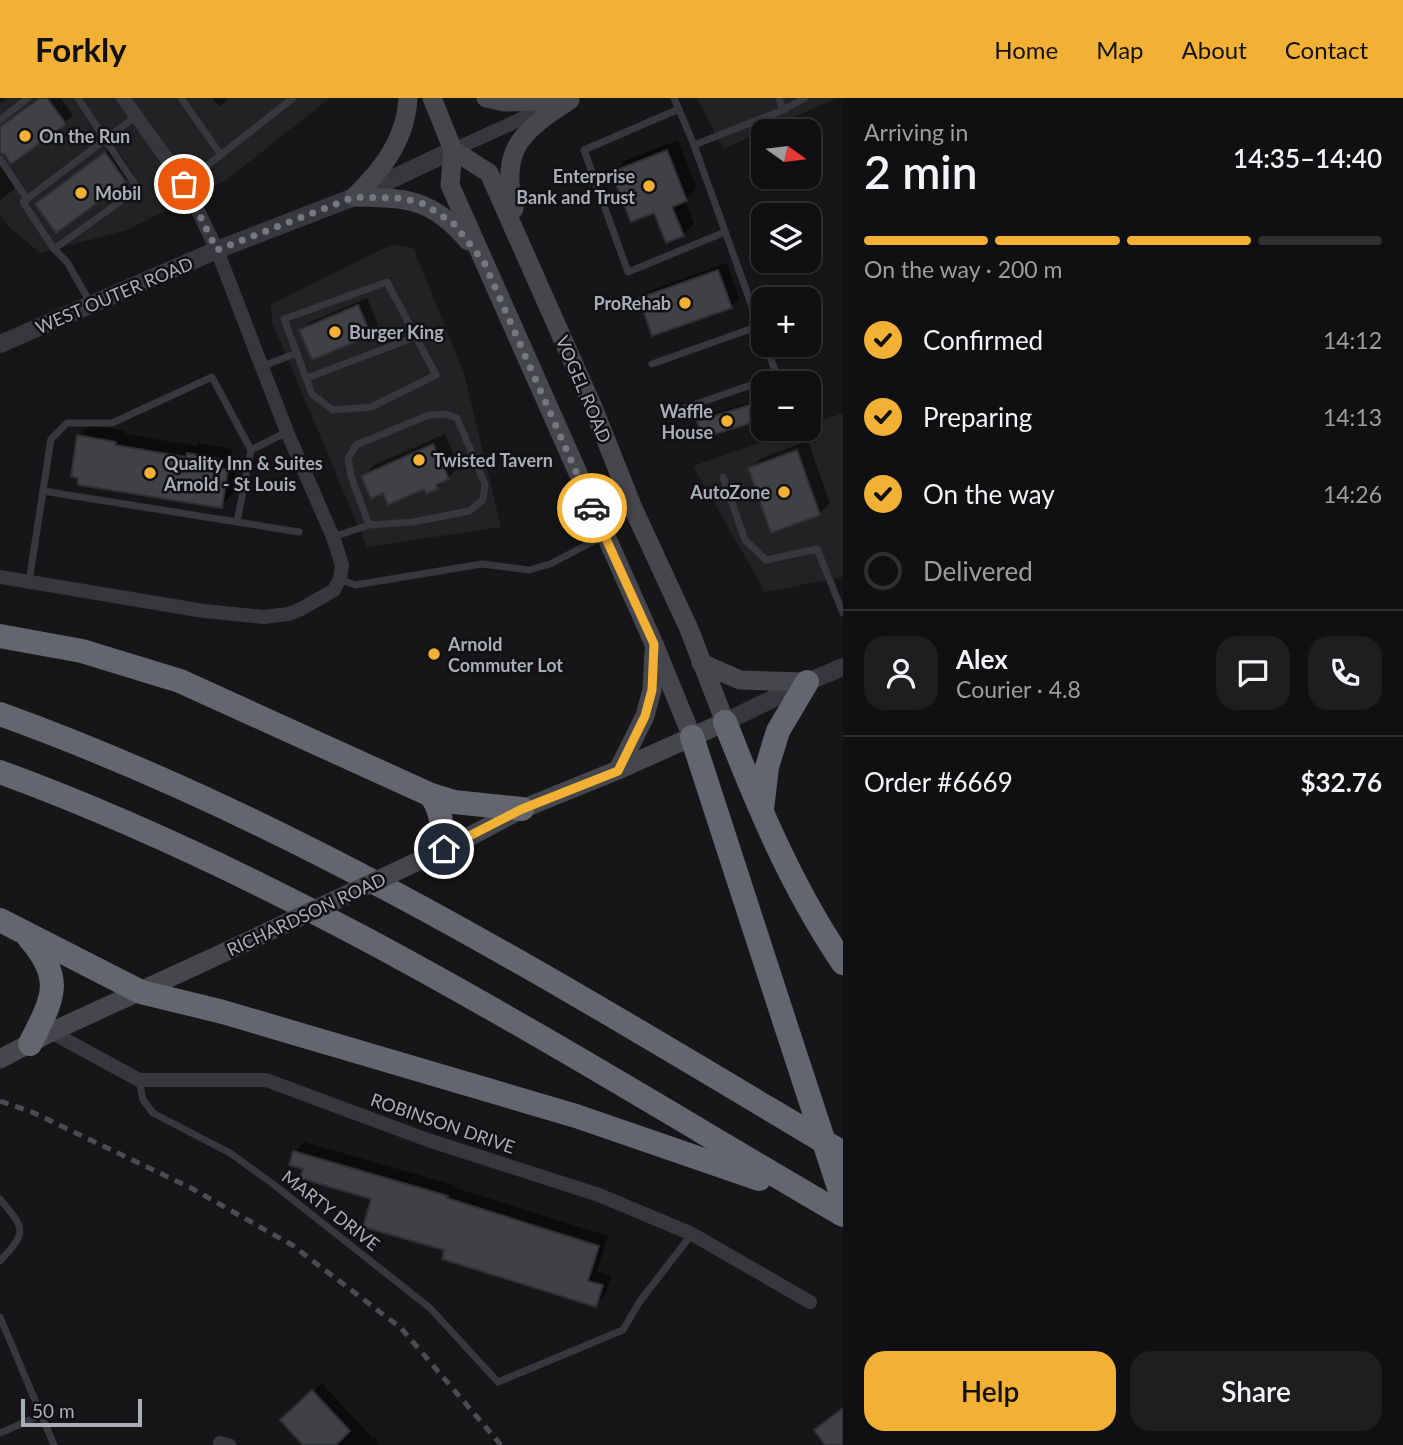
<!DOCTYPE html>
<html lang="en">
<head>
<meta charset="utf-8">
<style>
  :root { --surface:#101012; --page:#1e1e20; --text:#f1f3f6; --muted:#9c9d9f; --line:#303032; --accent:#f2b134 }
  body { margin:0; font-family:Lato,sans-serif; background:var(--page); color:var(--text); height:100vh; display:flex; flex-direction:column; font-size:26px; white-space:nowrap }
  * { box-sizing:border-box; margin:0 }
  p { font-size:23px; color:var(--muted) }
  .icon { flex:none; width:38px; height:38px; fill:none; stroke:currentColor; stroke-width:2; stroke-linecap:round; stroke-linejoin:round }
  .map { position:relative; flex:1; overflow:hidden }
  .details { display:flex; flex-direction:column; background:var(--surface); width:560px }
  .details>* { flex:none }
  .needle { width:46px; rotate:104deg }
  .tools { position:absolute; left:751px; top:21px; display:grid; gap:14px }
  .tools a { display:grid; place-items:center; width:70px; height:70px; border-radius:14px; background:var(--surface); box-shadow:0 2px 5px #0004,0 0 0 2px var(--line); font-size:35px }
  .scale { position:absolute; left:21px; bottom:18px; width:121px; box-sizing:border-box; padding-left:7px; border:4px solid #a8adb8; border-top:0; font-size:19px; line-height:24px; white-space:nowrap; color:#a8adb8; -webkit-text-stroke:5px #111113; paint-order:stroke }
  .pin { position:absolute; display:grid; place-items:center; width:60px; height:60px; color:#fff; margin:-30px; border:4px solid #fff; border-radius:50%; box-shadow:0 2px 7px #0007 }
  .courier { position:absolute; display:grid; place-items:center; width:70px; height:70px; margin:-35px; border:5px solid #f2b134; border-radius:50%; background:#fff; color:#222; box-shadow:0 2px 9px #0007 }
  .overview em { font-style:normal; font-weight:600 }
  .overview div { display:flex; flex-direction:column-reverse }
  .overview { display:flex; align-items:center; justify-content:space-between; height:119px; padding:0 21px }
  h1 { font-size:46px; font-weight:600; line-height:52px }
  .bar { display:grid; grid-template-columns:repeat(4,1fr); gap:10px 7px; align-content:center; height:84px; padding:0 21px }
  .bar i { height:9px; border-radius:5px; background:var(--line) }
  .bar .on { background:var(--accent) }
  .bar p { grid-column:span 4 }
  .line { display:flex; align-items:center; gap:18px; padding:0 21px; border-top:2px solid var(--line) }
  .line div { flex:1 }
  .round { display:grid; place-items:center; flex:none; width:74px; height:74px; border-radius:21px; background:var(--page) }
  ol { padding:0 21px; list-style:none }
  li { display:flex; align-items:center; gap:21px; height:77px }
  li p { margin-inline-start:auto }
  li .icon { padding:7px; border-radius:50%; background:var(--accent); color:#111; stroke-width:4 }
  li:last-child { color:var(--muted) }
  li i { width:38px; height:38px; border:4px solid var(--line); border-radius:50% }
  .primary-button { display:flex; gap:14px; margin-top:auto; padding:14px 21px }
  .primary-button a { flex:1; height:80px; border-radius:21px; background:var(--accent); color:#111; font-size:28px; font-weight:600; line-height:80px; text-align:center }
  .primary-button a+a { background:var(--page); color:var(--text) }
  header { display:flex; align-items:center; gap:42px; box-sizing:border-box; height:98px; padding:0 35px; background:var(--accent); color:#111 }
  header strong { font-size:33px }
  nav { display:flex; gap:38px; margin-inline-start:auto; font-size:24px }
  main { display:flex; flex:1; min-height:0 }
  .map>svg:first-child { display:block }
  .built { fill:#222225 }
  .shadow { fill:#0007 }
  .building { fill:#404145; stroke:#303034; stroke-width:2 }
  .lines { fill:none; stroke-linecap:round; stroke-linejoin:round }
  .service { stroke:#37383d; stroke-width:7 }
  .minor { stroke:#37383d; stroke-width:14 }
  .tertiary { stroke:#37383d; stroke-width:18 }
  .secondary { stroke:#45474d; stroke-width:19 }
  .motorway { stroke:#63666e; stroke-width:24 }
  .rail { stroke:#4a4c52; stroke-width:5; stroke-dasharray:9 7; stroke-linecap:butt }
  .secondary-bridge { stroke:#45474d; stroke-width:19 }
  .motorway-bridge { stroke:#63666e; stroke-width:24 }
  .done { stroke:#757880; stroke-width:7; stroke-dasharray:0 12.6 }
  .route { stroke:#f2b134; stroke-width:9 }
  .poi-dot { fill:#f2b134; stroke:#111113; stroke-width:2.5 }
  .labels { text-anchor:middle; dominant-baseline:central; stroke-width:5; stroke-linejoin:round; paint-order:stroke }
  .poi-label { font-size:18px; font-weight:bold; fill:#a8adb8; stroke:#111113; text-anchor:start }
  .street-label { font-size:18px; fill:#a8adb8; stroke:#111113 }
</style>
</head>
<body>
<header>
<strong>Forkly</strong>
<nav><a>Home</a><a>Map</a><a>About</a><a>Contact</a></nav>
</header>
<main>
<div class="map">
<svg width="843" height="1347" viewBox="0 0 843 1347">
  <rect width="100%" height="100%" fill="#161618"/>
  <!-- built -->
  <g class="built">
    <polygon points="7,0 330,0 228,81 127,132 40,155 10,130 0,116 0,5"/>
    <polygon points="697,0 837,0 723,51"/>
    <polygon points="393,146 413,150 464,275 501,429 367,449 272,224 271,206"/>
    <polygon points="843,315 843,479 765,494 693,368 798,331 808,331 809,327"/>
  </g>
  <!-- shadow -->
  <g class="shadow">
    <polygon points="40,0 61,0 73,17 65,25 0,43 0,30"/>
    <polygon points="212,0 229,0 219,9"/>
    <polygon points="678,42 697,90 685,102 694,126 683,137 613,74 624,63"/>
    <polygon points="114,47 133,75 125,83 37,106"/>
    <polygon points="0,65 17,88 0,103"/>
    <polygon points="727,165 739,201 731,209 641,201 649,193"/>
    <polygon points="367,200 378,227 370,236 301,232 310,224"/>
    <polygon points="758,302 762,316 757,322 699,323 704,318"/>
    <polygon points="90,327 126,333 125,336 196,348 199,345 232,351 231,359 238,361 232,397 221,408 79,338"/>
    <polygon points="445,336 459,369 437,390 384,393 363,379 374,367"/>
    <polygon points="808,343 830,405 819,416 750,371 761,360"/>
    <polygon points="304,1044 457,1088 456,1090 608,1138 597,1173 611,1178 605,1197 595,1207 447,1151 374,1099 305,1070 295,1054"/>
    <polygon points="322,1285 373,1341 376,1340 379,1347 305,1347 283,1322"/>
  </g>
  <!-- building -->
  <g class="building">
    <polygon points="40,0 47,0 66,26 11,66 5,57 0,55 0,29"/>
    <polygon points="667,52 687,103 672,109 684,138 666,145 654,115 631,124 611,74"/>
    <polygon points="105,54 126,84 56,135 35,106"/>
    <polygon points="718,172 732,210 652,238 639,200"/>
    <polygon points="358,207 371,237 312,262 299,232"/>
    <polygon points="753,306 757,323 702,340 697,323"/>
    <polygon points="77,337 116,344 115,347 186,359 187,355 221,361 220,370 228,372 222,410 78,387 78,380 71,378"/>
    <polygon points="433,346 449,381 436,387 438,391 426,396 424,391 388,407 383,395 371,401 361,378"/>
    <polygon points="797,352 820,417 771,435 748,370"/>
    <polygon points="293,1053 448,1098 447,1100 599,1148 588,1183 603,1187 596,1209 442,1161 444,1152 363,1129 371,1101 300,1080 303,1071 289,1067"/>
    <polygon points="312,1292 350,1333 336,1347 303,1347 280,1322"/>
    <polygon points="843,1310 843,1347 825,1347 814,1332"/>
  </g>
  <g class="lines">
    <!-- service -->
    <g class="service">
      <polyline points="181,0 221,57"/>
      <polyline points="674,0 694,47"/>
      <polyline points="779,0 783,12 805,0"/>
      <polyline points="679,11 584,52 628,174 725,134"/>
      <polyline points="0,22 28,0"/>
      <polyline points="0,61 27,101"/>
      <polyline points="185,85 293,0"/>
      <polyline points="54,151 138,91 78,0"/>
      <polygon points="387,184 436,277 371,309 333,312 312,296 284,221"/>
      <polyline points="91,206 67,164 54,151 23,104 136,18"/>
      <polyline points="763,239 694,47 783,12"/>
      <polyline points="652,266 759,228"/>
      <polyline points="263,268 297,255"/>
      <polyline points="307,280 415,239"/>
      <polyline points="676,313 777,278 766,247"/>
      <polyline points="251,352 287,334"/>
      <polyline points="723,379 745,442 766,462 817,451 843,515"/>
      <polyline points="43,393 237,424"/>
      <polyline points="333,439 369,427 413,424 469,413 483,402 485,386 457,320 446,316 429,317 356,347 348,360 351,378 369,427"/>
      <polyline points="340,481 355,487 482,466 529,472 550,466 604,438"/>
      <polyline points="29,484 51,341 67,325 112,325 212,279 251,352 237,424 299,434"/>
      <polyline points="139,982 143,1002 153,1015 230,1055 273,1086 430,1210 498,1284 623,1232 640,1203 692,1136"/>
      <path d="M0,1101C25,1131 28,1133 0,1163"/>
      <polyline points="0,1219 54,1347"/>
      <polyline points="0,1335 41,1317"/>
    </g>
    <!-- minor -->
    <g class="minor">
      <polyline points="453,52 550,8"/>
      <polyline points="0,479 204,513 263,519 289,516 301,511 334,492 340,481 342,467 333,439 287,334 217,152 185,86 123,0"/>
      <polyline points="51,934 139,982 266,982 428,1042 599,1097 692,1136 810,1204"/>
      <polyline points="220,1345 229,1347"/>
    </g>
    <!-- tertiary -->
    <g class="tertiary">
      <polyline points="0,246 217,152 354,99 453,52"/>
      <polyline points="725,624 807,584 843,569"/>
    </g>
    <!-- secondary -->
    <g class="secondary">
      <polyline points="432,0 453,52 450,87 654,546 692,639"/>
      <polyline points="486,0 504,4 569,2"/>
      <polyline points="453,52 489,75 592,307 633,410 689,531 725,624 618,672 522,711 459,744"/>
      <path d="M354,99C407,100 432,100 468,143"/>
      <path d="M354,99C383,71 406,41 408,0"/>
      <path d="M514,111C500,50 522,33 570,2"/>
      <polyline points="701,565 740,582 807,584"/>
      <polyline points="618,672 645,618 652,592 654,554"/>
      <polyline points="0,961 51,934 210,861"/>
    </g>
    <!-- motorway -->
    <g class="motorway">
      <polyline points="0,538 82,553 180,583 431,697 454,704 522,711"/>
      <path d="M0,616C300,724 571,893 843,1055"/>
      <path d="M725,624C758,708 792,790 843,865"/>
      <polyline points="692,639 784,922"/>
      <path d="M0,674C300,784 569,957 843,1117"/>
      <polyline points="762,711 767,669 778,633 807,584"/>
      <path d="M430,758C443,734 446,721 431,697"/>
      <polyline points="0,822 141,894 223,914 576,1018 759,1081"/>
      <path d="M29,840C66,882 52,902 30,946"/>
    </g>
    <!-- rail -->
    <polyline class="rail" points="0,1003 32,1014 191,1090 292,1147 401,1230 501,1347"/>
    <!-- secondary-bridge -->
    <polyline class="secondary-bridge" points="210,861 459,744"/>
    <!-- motorway-bridge -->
    <polyline class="motorway-bridge" points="784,922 843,1102"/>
  </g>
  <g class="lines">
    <!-- done -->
    <polyline class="done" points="184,86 217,152 354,99 402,100 424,106 453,125 484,164 592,410"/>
    <!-- route -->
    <polyline class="route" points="444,751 522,711 618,673 645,618 652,592 654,546 592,410"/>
  </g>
  <!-- markers -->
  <g class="poi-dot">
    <circle cx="25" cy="38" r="7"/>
    <circle cx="649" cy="88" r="7"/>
    <circle cx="81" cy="95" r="7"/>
    <circle cx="685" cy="205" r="7"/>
    <circle cx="335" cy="234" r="7"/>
    <circle cx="727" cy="323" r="7"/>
    <circle cx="419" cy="362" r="7"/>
    <circle cx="150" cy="375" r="7"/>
    <circle cx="784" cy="394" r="7"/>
    <circle cx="434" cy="556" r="7"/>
  </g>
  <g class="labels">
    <!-- poi labels -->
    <g class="poi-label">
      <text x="39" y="38">On the Run</text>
      <text x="635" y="78" text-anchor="end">Enterprise<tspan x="635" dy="21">Bank and Trust</tspan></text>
      <text x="95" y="95">Mobil</text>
      <text x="671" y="205" text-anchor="end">ProRehab</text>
      <text x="349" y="234">Burger King</text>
      <text x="713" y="313" text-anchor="end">Waffle<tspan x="713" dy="21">House</tspan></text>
      <text x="433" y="362">Twisted Tavern</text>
      <text x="164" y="365">Quality Inn &amp; Suites<tspan x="164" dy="21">Arnold - St Louis</tspan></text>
      <text x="770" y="394" text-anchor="end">AutoZone</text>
      <text x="448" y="546">Arnold<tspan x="448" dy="21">Commuter Lot</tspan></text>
    </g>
    <!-- street labels -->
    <g class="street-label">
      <text transform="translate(114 197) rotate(-23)">WEST OUTER ROAD</text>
      <text transform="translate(584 291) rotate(67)">VOGEL ROAD</text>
      <text transform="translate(306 816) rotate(-25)">RICHARDSON ROAD</text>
      <text transform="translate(443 1025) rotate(19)">ROBINSON DRIVE</text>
      <text transform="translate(331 1112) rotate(38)">MARTY DRIVE</text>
    </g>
  </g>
</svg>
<div class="tools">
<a><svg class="needle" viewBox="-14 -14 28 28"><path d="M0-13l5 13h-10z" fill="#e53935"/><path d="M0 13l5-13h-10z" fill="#9c9d9f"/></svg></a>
<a><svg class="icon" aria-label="layers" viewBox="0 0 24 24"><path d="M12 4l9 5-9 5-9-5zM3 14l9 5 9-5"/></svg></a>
<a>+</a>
<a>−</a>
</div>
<div class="scale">50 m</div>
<div class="pin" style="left:184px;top:86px;background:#ea580c"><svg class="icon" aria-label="bag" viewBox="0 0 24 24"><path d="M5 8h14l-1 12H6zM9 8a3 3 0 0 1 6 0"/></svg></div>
<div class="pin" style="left:444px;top:751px;background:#1f2937"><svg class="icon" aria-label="home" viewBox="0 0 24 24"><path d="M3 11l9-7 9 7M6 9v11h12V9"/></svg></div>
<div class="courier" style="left:592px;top:410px"><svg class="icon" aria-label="car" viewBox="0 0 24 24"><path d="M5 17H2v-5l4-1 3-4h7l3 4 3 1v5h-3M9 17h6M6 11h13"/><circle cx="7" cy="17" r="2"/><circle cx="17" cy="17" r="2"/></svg></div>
</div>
<section class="details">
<div class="overview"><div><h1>2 min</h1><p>Arriving in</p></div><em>14:35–14:40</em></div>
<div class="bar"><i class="on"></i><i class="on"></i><i class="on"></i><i></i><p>On the way · 200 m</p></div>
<ol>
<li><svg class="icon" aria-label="check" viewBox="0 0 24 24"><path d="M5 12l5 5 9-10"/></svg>Confirmed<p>14:12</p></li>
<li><svg class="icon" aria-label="check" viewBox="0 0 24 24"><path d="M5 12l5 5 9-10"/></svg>Preparing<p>14:13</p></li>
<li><svg class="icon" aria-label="check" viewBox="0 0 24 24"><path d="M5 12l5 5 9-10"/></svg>On the way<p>14:26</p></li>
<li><i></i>Delivered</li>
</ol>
<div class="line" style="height:126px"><a class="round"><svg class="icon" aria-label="person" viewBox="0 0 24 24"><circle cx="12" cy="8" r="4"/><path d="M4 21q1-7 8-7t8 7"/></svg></a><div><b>Alex</b><p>Courier · 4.8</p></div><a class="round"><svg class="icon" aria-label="chat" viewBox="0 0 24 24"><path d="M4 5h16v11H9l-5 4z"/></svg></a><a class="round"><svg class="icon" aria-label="phone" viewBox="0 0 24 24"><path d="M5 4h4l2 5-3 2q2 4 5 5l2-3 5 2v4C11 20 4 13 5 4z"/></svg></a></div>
<div class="line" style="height:91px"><div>Order #6669</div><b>$32.76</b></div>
<div class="primary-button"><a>Help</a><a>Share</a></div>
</section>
</main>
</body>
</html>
